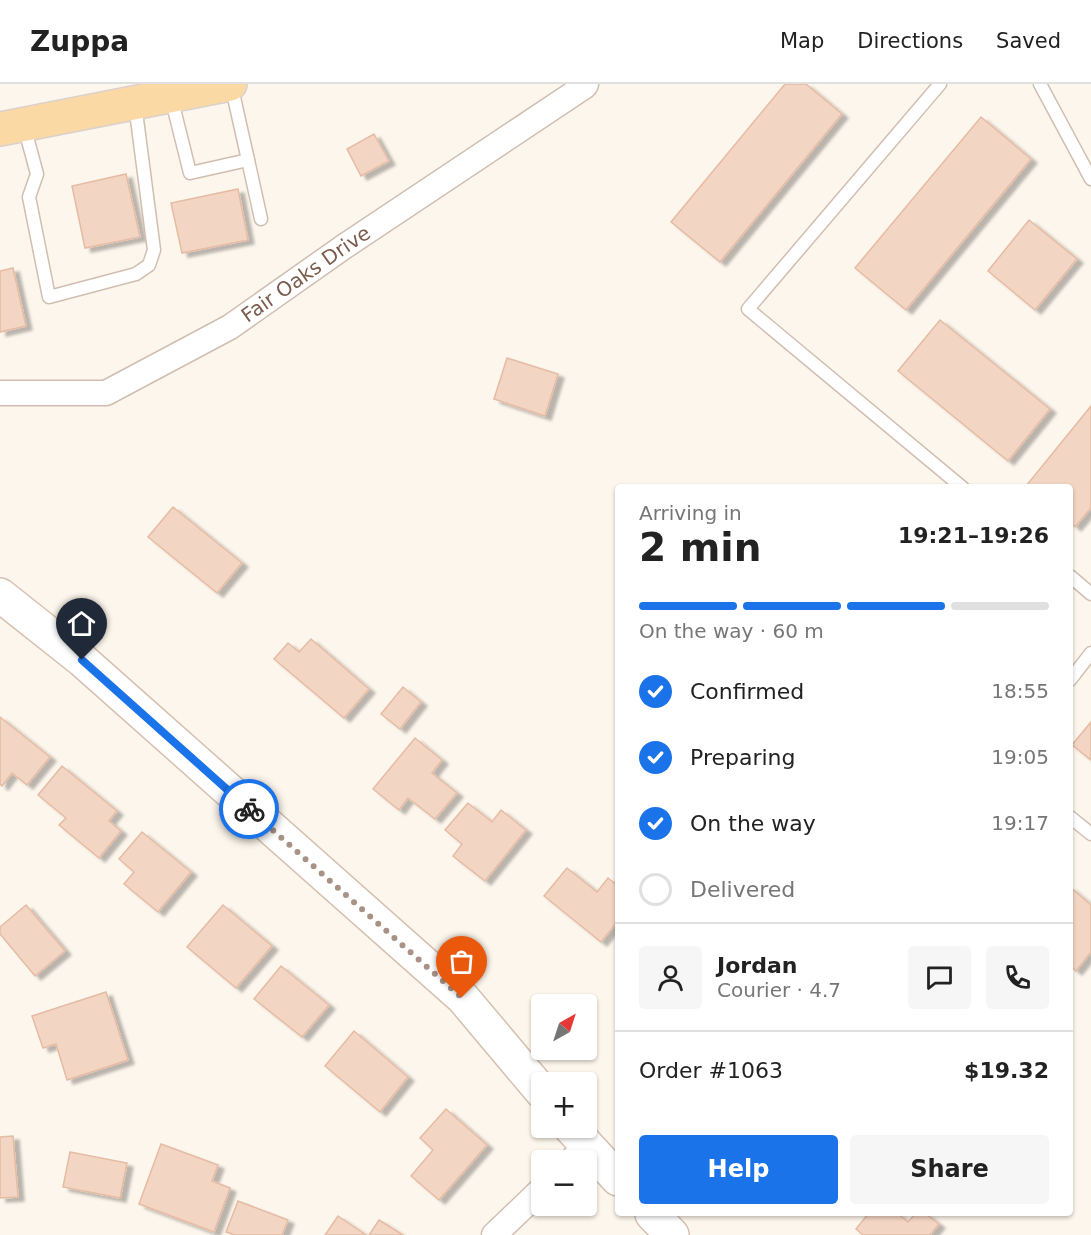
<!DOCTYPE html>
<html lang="en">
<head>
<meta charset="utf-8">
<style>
  :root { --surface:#fff; --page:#f6f6f6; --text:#222; --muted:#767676; --line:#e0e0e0; --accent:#1a73e8 }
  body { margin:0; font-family:"DejaVu Sans",sans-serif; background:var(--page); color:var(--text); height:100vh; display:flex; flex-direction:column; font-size:22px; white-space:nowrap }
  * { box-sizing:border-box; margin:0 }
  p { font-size:20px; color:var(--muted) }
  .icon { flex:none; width:33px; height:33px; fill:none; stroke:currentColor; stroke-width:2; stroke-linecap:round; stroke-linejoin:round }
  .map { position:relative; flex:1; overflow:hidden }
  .details { position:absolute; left:615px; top:400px; width:458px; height:732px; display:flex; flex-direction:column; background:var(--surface); border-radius:6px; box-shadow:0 2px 4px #0004 }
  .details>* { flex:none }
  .needle { width:39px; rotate:39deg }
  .tools { position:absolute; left:531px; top:910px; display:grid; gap:12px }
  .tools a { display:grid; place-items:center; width:66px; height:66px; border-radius:6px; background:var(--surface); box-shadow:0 2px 4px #0004; font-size:30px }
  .pin { position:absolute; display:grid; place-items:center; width:51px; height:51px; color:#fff; margin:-62px -26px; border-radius:50% 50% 50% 0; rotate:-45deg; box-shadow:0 0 6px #0007 }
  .pin .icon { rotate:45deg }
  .courier { position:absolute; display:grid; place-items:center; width:60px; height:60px; margin:-30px; border:4px solid #1a73e8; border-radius:50%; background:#fff; color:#222; box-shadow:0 2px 8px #0007 }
  .headline em { font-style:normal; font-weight:600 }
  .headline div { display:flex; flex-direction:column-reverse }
  .headline { display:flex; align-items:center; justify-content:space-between; height:102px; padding:0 24px }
  h1 { font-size:39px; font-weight:600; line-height:45px }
  .bar { display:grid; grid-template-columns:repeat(4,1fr); gap:9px 6px; align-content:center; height:72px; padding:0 24px }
  .bar i { height:8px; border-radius:4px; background:var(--line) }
  .bar .active { background:var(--accent) }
  .bar p { grid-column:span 4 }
  .line { display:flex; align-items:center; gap:15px; padding:0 24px; border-top:2px solid var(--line) }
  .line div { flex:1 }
  .round { display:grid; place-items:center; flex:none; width:63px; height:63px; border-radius:6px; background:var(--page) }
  ol { padding:0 24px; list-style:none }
  li { display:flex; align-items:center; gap:18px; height:66px }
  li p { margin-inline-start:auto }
  li .icon { padding:6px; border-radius:50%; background:var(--accent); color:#fff; stroke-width:4 }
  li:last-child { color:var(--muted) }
  li i { width:33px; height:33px; border:3px solid var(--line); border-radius:50% }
  .button { display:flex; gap:12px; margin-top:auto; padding:12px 24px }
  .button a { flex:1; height:69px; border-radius:6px; background:var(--accent); color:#fff; font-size:24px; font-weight:600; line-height:69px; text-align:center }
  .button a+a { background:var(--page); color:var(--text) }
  header { display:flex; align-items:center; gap:36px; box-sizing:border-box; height:84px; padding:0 30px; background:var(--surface); border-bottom:2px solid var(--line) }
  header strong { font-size:28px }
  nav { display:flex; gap:33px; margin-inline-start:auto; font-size:21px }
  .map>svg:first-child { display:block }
  .building { fill:#f3d5c3; stroke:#e6bba3; stroke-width:1.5; filter:url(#shadow) }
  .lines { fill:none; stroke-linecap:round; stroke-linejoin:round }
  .lane-casing { stroke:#d1beb0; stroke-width:15 }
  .street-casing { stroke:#d1beb0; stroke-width:27 }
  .secondary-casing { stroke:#d6c0b0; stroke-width:36 }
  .primary-casing { stroke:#dad1cd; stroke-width:36 }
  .lane { stroke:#fff; stroke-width:12 }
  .street { stroke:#fff; stroke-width:24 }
  .secondary { stroke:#fff; stroke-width:33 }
  .primary { stroke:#fbd9a5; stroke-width:33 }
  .done { stroke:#a89285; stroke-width:6; stroke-dasharray:0 10.8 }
  .route { stroke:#1a73e8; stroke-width:8 }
  .labels { text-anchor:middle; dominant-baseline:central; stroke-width:4.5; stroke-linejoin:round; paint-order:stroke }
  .street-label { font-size:20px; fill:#7a5c4d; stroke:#fffaf3 }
</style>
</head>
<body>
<header>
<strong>Zuppa</strong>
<nav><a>Map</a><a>Directions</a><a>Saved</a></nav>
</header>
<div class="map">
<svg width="1091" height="1151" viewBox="0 0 1091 1151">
  <defs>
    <filter id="shadow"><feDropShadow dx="6" dy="4" stdDeviation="1.5" flood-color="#0004"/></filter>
  </defs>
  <rect width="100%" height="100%" fill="#fdf6ec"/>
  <!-- building -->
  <g class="building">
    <polygon points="785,0 806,0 842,30 720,178 671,138"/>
    <polygon points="981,33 1031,75 906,226 855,184"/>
    <polygon points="374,50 389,77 361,92 347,65"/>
    <polygon points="126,90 140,153 85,164 72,102"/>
    <polygon points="238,105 248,156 182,169 171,119"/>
    <polygon points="1029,136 1077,175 1035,226 988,187"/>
    <polygon points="13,184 26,242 0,248 0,187"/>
    <polygon points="940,236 1050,325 1008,377 898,287"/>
    <polygon points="507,274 558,290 545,332 494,315"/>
    <polygon points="1091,322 1091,424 1075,443 1070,438 1070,404 1026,402"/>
    <polygon points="173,423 242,479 217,509 148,453"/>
    <polygon points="311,555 369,605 344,634 274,575 288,559 299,568"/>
    <polygon points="403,603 421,618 400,645 381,630"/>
    <polygon points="0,633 50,673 27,701 12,689 2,702 0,700"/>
    <polygon points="1091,638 1091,676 1072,661"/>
    <polygon points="415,654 442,676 432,689 457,709 435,735 408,714 399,726 373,705"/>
    <polygon points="62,682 117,727 109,737 121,747 99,774 59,741 66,734 38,711"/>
    <polygon points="468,719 492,738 501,726 526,746 485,797 453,772 462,760 445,746"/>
    <polygon points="142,748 191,788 158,828 124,800 134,788 119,775"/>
    <polygon points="567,784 597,808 608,794 618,802 618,837 601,858 544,812"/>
    <polygon points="1070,803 1091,821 1091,868 1076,887 1070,882"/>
    <polygon points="26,821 65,867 35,892 0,850 0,843"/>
    <polygon points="223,821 272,862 236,904 187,863"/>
    <polygon points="281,882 329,921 302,953 254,915"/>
    <polygon points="106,908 128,976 67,996 56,960 43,964 32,932"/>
    <polygon points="354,947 408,993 380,1028 325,982"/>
    <polygon points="446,1025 487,1061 439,1116 411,1092 433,1066 420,1054"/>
    <polygon points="13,1052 18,1113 0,1114 0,1053"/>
    <polygon points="161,1060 218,1081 212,1097 230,1104 214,1148 139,1120"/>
    <polygon points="70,1068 127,1079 120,1114 63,1103"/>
    <polygon points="238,1117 288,1136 282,1151 235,1151 226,1148"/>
    <polygon points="868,1130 898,1130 908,1138 915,1130 926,1130 939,1140 930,1151 863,1151 856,1145"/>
    <polygon points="338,1132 366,1151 325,1151"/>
    <polygon points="379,1136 403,1151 369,1151"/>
  </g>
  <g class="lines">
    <!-- lane casing -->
    <g class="lane-casing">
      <g id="lane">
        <polyline points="940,0 748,225 963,404"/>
        <polyline points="1040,0 1091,95"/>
        <polyline points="171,13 190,89 248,76 231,0"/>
        <polyline points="24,42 37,90 29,113 49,213 136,190 149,181 154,166 135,20"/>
        <polyline points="248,76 261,135"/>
        <polyline points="1070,492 1091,510"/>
        <polyline points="1070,596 1091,569"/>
        <polyline points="1070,733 1091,750"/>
      </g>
    </g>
    <!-- street casing -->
    <g class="street-casing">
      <g id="street">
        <path id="s1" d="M0,309H106L230,243L345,162L585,2L586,0"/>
        <polyline points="571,1077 586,1062"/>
        <polyline points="494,1151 542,1105"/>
      </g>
    </g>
    <!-- secondary casing -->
    <g class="secondary-casing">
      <g id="secondary">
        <polyline points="0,511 82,576 463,914 542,1008"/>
        <polyline points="571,1044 618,1095"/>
        <polyline points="652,1130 672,1151"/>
      </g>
    </g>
    <!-- primary casing -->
    <g class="primary-casing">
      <polyline id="primary" points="0,45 230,0"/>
    </g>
    <!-- lane -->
    <use href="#lane" class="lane"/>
    <!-- street -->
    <use href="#street" class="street"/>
    <!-- secondary -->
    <use href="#secondary" class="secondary"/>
    <!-- primary -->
    <use href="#primary" class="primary"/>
  </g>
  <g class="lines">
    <!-- done -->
    <polyline class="done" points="249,725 462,914"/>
    <!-- route -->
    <polyline class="route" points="82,576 249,725"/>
  </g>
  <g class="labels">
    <!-- street labels -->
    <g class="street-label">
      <text stroke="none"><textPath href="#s1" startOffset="339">Fair Oaks Drive</textPath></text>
    </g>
  </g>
</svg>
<div class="tools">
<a><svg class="needle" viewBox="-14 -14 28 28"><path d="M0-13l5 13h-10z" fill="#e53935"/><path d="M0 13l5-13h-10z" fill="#767676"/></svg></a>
<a>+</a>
<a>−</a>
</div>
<div class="pin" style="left:462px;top:914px;background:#ea580c"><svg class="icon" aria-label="bag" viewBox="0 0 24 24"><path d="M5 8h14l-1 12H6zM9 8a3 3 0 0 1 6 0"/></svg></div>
<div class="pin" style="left:82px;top:576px;background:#1f2937"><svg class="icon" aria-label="home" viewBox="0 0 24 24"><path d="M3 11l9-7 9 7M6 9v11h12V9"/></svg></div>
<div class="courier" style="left:249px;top:725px"><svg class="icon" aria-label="bike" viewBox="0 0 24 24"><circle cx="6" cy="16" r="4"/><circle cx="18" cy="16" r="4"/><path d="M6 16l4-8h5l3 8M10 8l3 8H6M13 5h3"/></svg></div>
<section class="details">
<div class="headline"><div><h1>2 min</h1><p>Arriving in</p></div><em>19:21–19:26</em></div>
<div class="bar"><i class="active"></i><i class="active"></i><i class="active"></i><i></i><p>On the way · 60 m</p></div>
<ol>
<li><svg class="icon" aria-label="check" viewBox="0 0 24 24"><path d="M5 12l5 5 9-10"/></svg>Confirmed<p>18:55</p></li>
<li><svg class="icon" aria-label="check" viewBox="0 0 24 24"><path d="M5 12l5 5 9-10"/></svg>Preparing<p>19:05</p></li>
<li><svg class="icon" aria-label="check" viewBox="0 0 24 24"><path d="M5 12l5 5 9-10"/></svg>On the way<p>19:17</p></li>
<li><i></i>Delivered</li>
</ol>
<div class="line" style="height:108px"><a class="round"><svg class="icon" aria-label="person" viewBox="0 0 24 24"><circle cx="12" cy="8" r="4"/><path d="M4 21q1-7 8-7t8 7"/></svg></a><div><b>Jordan</b><p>Courier · 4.7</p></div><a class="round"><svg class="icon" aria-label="chat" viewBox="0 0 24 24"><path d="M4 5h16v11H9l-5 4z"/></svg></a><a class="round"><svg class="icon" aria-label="phone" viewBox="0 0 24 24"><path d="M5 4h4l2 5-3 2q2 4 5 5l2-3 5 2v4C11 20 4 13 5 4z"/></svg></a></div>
<div class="line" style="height:78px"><div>Order #1063</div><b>$19.32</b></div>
<div class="button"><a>Help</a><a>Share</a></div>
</section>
</div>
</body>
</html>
